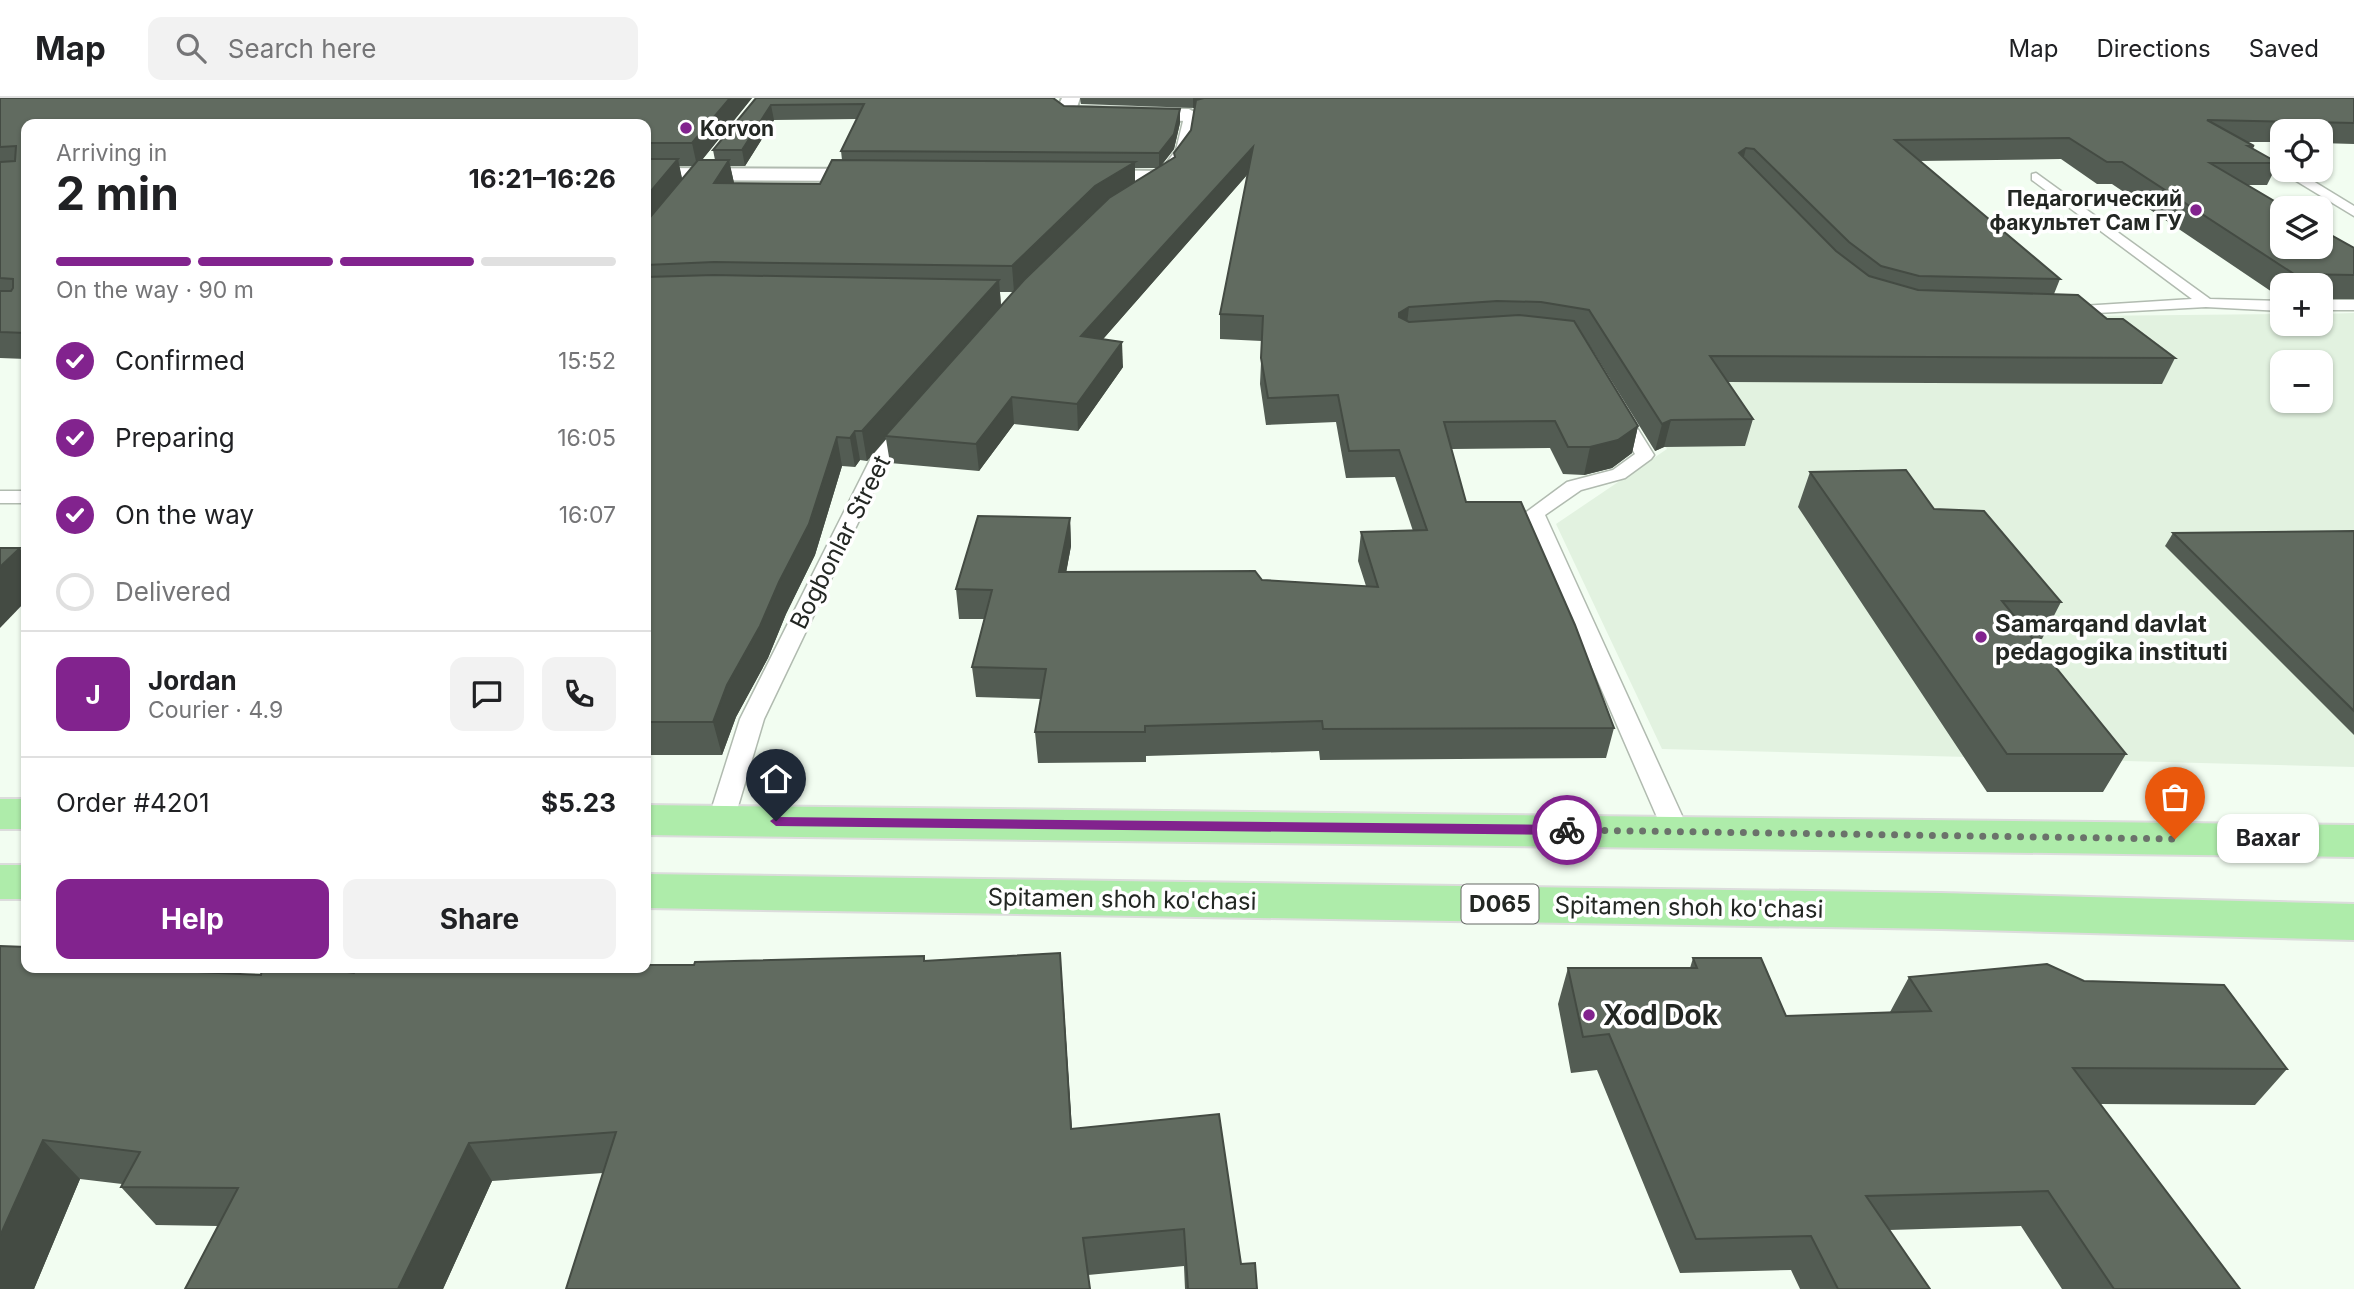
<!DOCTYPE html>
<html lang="en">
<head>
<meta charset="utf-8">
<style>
  :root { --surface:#fff; --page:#f2f2f2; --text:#202124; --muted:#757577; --line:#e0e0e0; --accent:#82238e }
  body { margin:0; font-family:Inter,sans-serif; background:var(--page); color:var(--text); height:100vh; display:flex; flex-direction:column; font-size:26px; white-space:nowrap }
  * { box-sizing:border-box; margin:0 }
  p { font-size:23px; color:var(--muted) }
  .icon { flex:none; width:38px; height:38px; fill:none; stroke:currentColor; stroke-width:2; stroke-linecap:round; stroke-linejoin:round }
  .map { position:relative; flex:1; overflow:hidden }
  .sheet { position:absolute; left:21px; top:21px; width:630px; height:854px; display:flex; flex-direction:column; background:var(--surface); border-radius:14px; box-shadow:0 2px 5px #0004 }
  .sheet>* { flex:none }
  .tools { position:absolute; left:2270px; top:21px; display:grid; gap:14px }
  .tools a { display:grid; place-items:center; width:63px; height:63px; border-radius:14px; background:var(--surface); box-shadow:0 2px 5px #0004; font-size:35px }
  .pin { position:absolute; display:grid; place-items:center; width:60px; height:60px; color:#fff; margin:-72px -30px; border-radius:50% 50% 50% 0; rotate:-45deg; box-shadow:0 0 7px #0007 }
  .pin .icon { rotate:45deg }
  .courier { position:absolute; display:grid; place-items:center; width:70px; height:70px; margin:-35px; border:5px solid #82238e; border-radius:50%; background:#fff; color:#222; box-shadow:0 2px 9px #0007 }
  .bubble { position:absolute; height:49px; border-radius:14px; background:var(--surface); box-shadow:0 2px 5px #0004; font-size:23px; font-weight:700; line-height:49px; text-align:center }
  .headline em { font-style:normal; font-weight:700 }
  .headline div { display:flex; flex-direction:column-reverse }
  .headline { display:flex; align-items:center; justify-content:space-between; height:119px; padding:0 35px }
  h1 { font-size:46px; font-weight:700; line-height:52px }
  .bar { display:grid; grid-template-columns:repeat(4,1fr); gap:10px 7px; align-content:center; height:84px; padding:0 35px }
  .bar i { height:9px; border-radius:5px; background:var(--line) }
  .bar .on { background:var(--accent) }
  .bar p { grid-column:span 4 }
  .line { display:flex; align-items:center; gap:18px; padding:0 35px; border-top:2px solid var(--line) }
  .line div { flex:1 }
  .round { display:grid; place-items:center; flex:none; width:74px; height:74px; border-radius:14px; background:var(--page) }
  ol { padding:0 35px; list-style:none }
  li { display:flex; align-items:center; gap:21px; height:77px }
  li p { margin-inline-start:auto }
  li .icon { padding:7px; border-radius:50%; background:var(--accent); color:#fff; stroke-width:4 }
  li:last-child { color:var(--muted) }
  li i { width:38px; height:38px; border:4px solid var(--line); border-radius:50% }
  .primary-button { display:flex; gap:14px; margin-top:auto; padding:14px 35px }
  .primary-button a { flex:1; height:80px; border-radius:14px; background:var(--accent); color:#fff; font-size:28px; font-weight:700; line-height:80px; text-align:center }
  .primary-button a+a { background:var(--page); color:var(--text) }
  header { display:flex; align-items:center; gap:42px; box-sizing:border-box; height:98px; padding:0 35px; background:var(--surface); border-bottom:2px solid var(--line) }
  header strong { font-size:33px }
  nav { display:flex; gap:38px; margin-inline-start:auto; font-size:24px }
  .search { width:490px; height:63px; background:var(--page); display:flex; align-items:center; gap:18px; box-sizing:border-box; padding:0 24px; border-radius:14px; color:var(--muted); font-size:26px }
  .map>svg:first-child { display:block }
  .built { fill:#e2f2e0; fill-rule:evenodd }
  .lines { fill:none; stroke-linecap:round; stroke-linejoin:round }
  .service-casing { stroke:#b1bbb0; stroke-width:3 }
  .minor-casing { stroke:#b1bbb0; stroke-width:4 }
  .primary-casing { stroke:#dcdcdc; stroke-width:4 }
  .service { fill:#fff; fill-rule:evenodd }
  .minor { fill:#fff; fill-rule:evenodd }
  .primary { fill:#aeecaa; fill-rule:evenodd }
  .wall { fill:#535c53; fill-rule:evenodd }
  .shaded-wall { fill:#444b43 }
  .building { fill:#616b60; stroke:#444b43; stroke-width:2 }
  .route { fill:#82238e }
  .done { stroke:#6b726b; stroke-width:7; stroke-dasharray:0 12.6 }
  .poi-dot { fill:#82238e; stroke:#fff; stroke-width:2.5 }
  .labels { text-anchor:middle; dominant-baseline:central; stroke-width:7; stroke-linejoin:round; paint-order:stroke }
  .far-poi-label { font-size:21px; font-weight:bold; fill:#232723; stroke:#fff; text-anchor:start }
  .shield { fill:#fff; stroke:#656865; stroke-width:2 }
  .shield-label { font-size:23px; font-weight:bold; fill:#232723 }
  .street-label { font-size:24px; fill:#232723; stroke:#fff }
  .poi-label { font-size:24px; font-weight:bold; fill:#232723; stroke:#fff; text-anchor:start }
  .near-poi-label { font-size:28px; font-weight:bold; fill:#232723; stroke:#fff; text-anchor:start }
</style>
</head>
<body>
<header>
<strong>Map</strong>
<div class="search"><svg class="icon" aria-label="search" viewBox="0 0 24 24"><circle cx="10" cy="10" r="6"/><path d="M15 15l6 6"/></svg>Search here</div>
<nav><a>Map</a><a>Directions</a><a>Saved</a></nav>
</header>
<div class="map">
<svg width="2354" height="1191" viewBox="0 0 2354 1191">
  <rect width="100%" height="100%" fill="#f2fdf1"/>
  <!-- built -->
  <path class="built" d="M2354,215V669L1662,651L1556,426L1667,351L1603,235L1790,221L2282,216V226H2320L2321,216ZM2282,264H2320V303H2282Z"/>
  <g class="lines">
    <!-- service casing -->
    <g class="service-casing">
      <g id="service">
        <polygon points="1213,9 1217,10 1217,14 1194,19 1188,52 1175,70 1167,70 1165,67 1176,52 1185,15"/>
        <polygon points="2282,70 2295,72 2354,108 2354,118 2283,75"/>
        <polygon points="2036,75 2210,201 2282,203 2282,213 2206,209 2061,217 2058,214 2066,209 2192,201 2032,82 2032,76"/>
        <rect x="2320" y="202" width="34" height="10"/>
        <polygon points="1620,311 1626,312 1654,357 1651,361 1625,380 1581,392 1545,417 1689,733 1685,739 1676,742 1667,739 1663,733 1525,415 1567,384 1613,372 1635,356 1611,316"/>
        <polygon points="907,323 916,328 889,360 764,621 734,722 730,728 721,731 712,728 708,722 740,621 872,358 901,324"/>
        <rect x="0" y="393" width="26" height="12"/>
      </g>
    </g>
    <!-- minor casing -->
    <g class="minor-casing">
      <g id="minor">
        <polygon points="1062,0 1080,0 1077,9 1189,11 1199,17 1189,23 1065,20 1056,14"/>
        <polygon points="646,70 878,71 885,73 889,77 885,81 878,83 646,82"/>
        <polygon points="1082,72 1162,73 1169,75 1173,79 1169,83 1162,85 1075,82 1071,78 1075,74"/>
      </g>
    </g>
    <!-- primary casing -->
    <g class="primary-casing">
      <g id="primary">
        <rect x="0" y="701" width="26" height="30"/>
        <polygon points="646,707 2354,727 2354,759 646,737"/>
        <rect x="0" y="767" width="26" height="34"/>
        <polygon points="646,776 1941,795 2354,806 2354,842 1941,831 646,810"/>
      </g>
    </g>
    <!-- service -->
    <use href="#service" class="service"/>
    <!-- minor -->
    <use href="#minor" class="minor"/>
    <!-- primary -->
    <use href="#primary" class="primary"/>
  </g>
  <!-- wall -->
  <g class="wall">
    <path d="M0,0H752L702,62H715L713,52L756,0L1058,4L1064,8L1180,25L1174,51L1161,68L1174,60V55L1191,32L1195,10L1081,6L1080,0H2354V46L2320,45V33H2282V44H2246L2254,48L2253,51L2278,65L2267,87H2247L2354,150V201H2320V187H2282V200H2281L2112,86H2097L2061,61L1919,63L2060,181L2054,196L2107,221L2175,260L2162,286L1728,284L1753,321L1745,348L1664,349L1655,353L1583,237L1638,328L1632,355L1612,370L1584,377L1563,376L1550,350L1451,351L1466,404L1614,630L1606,660L1320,662L1319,653L1146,658V664L1038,665L1035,634L1041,601L976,599L972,569L984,521H959L956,491L1070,420L1071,448L1066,474L1262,482L1366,488L1358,463L1361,434L1413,433L1395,379L1346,380L1336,324L1266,327L1260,286L1262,243L1220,241V216L1248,76L1103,241L1123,269L1078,333L1014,326L979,373L890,365L886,341L867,363L860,362L855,369L842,368L815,457L786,516L768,560L736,619L722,657H646V26H26V261L0,260ZM857,21L841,53L842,62L820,86L734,85L730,68H745L774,22ZM679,68H693L682,81ZM1135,70H1157L1135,84ZM1000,194H1013L1001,208Z"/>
    <polygon points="1810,374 1934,411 2061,504 2042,541 2033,541 2126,656 2103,694 1987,694 1798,409"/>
    <polygon points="2354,433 2354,637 2165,448 2173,435"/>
    <polygon points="1060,855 1072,1031 1241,1166 1257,1191 1185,1191 1184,1168 1088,1177 603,1075 492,1083 443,1191 185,1191 218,1128 156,1127 121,1089 122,1086 80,1081 34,1191 0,1191 26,870 155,870 157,872 261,877 694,867 924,858 925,863"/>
    <polygon points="1693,860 1786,918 1890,914 1909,879 2084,883 2287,971 2255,1007 2100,1006 2240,1191 2062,1191 2021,1128 1889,1132 1930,1191 1800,1191 1791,1172 1680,1175 1597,972 1571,975 1558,906 1568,870 1690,870"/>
  </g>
  <!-- shaded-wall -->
  <g class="shaded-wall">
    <polygon points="730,0 752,0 697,68 692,45"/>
    <polygon points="1193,0 1238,0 1193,10"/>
    <polygon points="771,7 774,22 745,68 742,52"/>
    <polygon points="1180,11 1180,25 1174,51 1159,70 1159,55"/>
    <polygon points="1253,49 1252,71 1083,264 1081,238"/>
    <polygon points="1746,50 1741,71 1739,55"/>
    <polygon points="678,61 683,85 646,131 646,99"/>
    <polygon points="729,62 734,85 714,85"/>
    <polygon points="1135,64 1135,87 1014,194 1012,168 1095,88"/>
    <polygon points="999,182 1001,209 885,338 886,341 867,363 862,333"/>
    <polygon points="1409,209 1406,234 1397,240 1399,215"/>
    <polygon points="1122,244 1123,269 1078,333 1077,306"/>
    <polygon points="1012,299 1014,326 979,373 976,346"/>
    <polygon points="1671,322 1664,349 1655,353 1662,326"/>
    <polygon points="1638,328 1632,355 1612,370 1584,377 1590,349"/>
    <polygon points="855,333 860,362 855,369 850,340"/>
    <polygon points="837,339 842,368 815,457 786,516 768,560 736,619 722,657 713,624 727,587"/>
    <polygon points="1070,420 1071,448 1061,503 1059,474"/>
    <polygon points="20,450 26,460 26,503 0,530 0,469"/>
    <polygon points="1060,855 1063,894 1074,1069 1071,1031"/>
    <polygon points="134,870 155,870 174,895 132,871"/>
    <polygon points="43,1042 80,1081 34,1191 0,1191 0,1138"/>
    <polygon points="469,1045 492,1083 443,1191 398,1191"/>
  </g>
  <!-- building -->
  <g class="building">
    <polygon points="0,0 730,0 692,45 646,45 646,26 26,26 26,235 0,234 0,193 11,193 13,190 13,181 0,180 0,64 15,63 16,48 0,49"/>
    <polygon points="756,0 1053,0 1064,8 1180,11 1174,36 1159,55 841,53 864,6 771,7 742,52 713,52"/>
    <polygon points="1204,0 2354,0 2354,25 2207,22 2254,48 2248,48 2278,65 2210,65 2286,110 2282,110 2282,149 2320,149 2320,131 2354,150 2354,177 2294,176 2122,64 2107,64 2069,40 1895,42 2060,181 1919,178 1881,168 1849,144 1754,51 1746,50 1739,55 1836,153 1869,178 1918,192 2078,197 2107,221 2123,221 2175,260 1710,258 1753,321 1671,322 1662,326 1589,212 1541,204 1497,203 1409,209 1399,215 1399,219 1409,224 1519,217 1574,223 1638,328 1618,342 1590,349 1568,349 1555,323 1444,324 1466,404 1521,404 1575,527 1614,630 1323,631 1322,623 1145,628 1145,634 1035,634 1046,571 972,569 992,492 956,491 978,418 1070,420 1059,474 1255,473 1262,482 1378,489 1361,434 1427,432 1399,352 1349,353 1338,297 1268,300 1261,260 1263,218 1220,216 1253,49 1081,238 1122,244 1077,306 1012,299 976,346 885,338 1024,182 1109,100 1175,59 1174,55 1191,32 1196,2"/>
    <polygon points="646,61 678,61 646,99"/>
    <polygon points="698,62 729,62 714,85 820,86 832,62 1135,64 1095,88 1012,168 714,164 646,167 646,124"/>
    <polygon points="714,177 999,182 862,333 855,333 850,340 837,339 809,426 779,484 760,528 727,587 713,624 646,624 646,179"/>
    <polygon points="1906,372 1934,411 1984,413 2061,504 2002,503 2126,656 2007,656 1810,374"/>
    <polygon points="2354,433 2354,613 2173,435"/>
    <polygon points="0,450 20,450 0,469"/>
    <polygon points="0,848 26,849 26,870 134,870 132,871 261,877 262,870 317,870 354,875 357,870 646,870 646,867 694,867 695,864 924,858 924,863 1060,855 1071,1031 1219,1016 1241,1166 1255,1165 1257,1191 1188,1191 1184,1131 1083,1140 1090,1191 566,1191 616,1034 469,1045 398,1191 185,1191 238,1090 121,1089 140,1054 43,1042 0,1138"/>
    <polygon points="1693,860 1761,860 1786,918 1931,913 1909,879 2047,866 2084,883 2224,887 2287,971 2073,970 2240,1191 2114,1191 2048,1093 1866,1098 1930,1191 1838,1191 1811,1138 1696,1141 1609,936 1583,939 1568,870 1697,870"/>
  </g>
  <!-- route -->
  <polygon class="route" points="776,719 1567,727 1573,732 1567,737 776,728 770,723"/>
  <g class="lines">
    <!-- done -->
    <polyline class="done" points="1567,732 2175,741"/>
  </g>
  <!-- markers -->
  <g class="poi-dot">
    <circle cx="686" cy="30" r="7"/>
    <circle cx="2196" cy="112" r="7"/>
    <circle cx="1981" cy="539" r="7"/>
    <circle cx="1589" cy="917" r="7"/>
  </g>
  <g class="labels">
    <!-- far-poi labels -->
    <g class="far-poi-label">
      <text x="700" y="30">Korvon</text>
      <text x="2182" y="100" text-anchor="end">Педагогический<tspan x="2182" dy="24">факультет Сам ГУ</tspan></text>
    </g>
    <!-- shield labels -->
    <rect class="shield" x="1461.5" y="786.5" width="77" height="39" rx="5"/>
    <g class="shield-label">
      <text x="1500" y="806">D065</text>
    </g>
    <!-- street labels -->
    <g class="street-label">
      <text transform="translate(840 444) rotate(-63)">Bogbonlar Street</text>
      <text transform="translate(1122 801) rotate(1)">Spitamen shoh ko'chasi</text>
      <text transform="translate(1689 809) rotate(1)">Spitamen shoh ko'chasi</text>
    </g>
    <!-- poi labels -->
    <g class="poi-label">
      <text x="1995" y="525">Samarqand davlat<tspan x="1995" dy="28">pedagogika instituti</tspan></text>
    </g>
    <!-- near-poi labels -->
    <g class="near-poi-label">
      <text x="1603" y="917">Xod Dok</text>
    </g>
  </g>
</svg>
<div class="tools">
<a><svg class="icon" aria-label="locate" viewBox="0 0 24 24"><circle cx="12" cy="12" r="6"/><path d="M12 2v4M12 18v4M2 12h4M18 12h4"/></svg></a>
<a><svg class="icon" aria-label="layers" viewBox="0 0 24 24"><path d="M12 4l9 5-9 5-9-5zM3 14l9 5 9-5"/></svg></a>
<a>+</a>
<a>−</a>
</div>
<div class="pin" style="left:2175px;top:741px;background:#ea580c"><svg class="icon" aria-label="bag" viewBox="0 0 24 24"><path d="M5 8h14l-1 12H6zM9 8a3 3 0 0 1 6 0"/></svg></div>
<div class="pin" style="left:776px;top:723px;background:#1f2937"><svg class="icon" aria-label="home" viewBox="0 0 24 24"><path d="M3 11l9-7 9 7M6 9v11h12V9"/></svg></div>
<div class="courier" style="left:1567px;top:732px"><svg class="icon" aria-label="bike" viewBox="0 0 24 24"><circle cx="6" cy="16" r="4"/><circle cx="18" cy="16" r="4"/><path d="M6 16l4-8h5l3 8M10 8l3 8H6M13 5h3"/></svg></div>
<div class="bubble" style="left:2217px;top:716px;width:102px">Baxar</div>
<section class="sheet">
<div class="headline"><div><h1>2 min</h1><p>Arriving in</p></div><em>16:21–16:26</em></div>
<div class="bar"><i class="on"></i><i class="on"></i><i class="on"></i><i></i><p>On the way · 90 m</p></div>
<ol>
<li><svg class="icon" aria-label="check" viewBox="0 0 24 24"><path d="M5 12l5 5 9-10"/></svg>Confirmed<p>15:52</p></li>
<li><svg class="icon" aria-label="check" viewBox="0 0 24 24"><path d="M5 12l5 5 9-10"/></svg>Preparing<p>16:05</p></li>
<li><svg class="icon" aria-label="check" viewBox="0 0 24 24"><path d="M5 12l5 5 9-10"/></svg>On the way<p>16:07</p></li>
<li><i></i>Delivered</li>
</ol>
<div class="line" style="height:126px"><b class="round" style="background:var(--accent);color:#fff">J</b><div><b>Jordan</b><p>Courier · 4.9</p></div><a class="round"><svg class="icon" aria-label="chat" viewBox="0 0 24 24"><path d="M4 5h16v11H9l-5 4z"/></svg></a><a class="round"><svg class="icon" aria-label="phone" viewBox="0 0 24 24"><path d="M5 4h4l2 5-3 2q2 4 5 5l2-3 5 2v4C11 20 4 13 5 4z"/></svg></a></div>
<div class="line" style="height:91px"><div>Order #4201</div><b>$5.23</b></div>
<div class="primary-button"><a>Help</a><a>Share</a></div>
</section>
</div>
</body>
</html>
